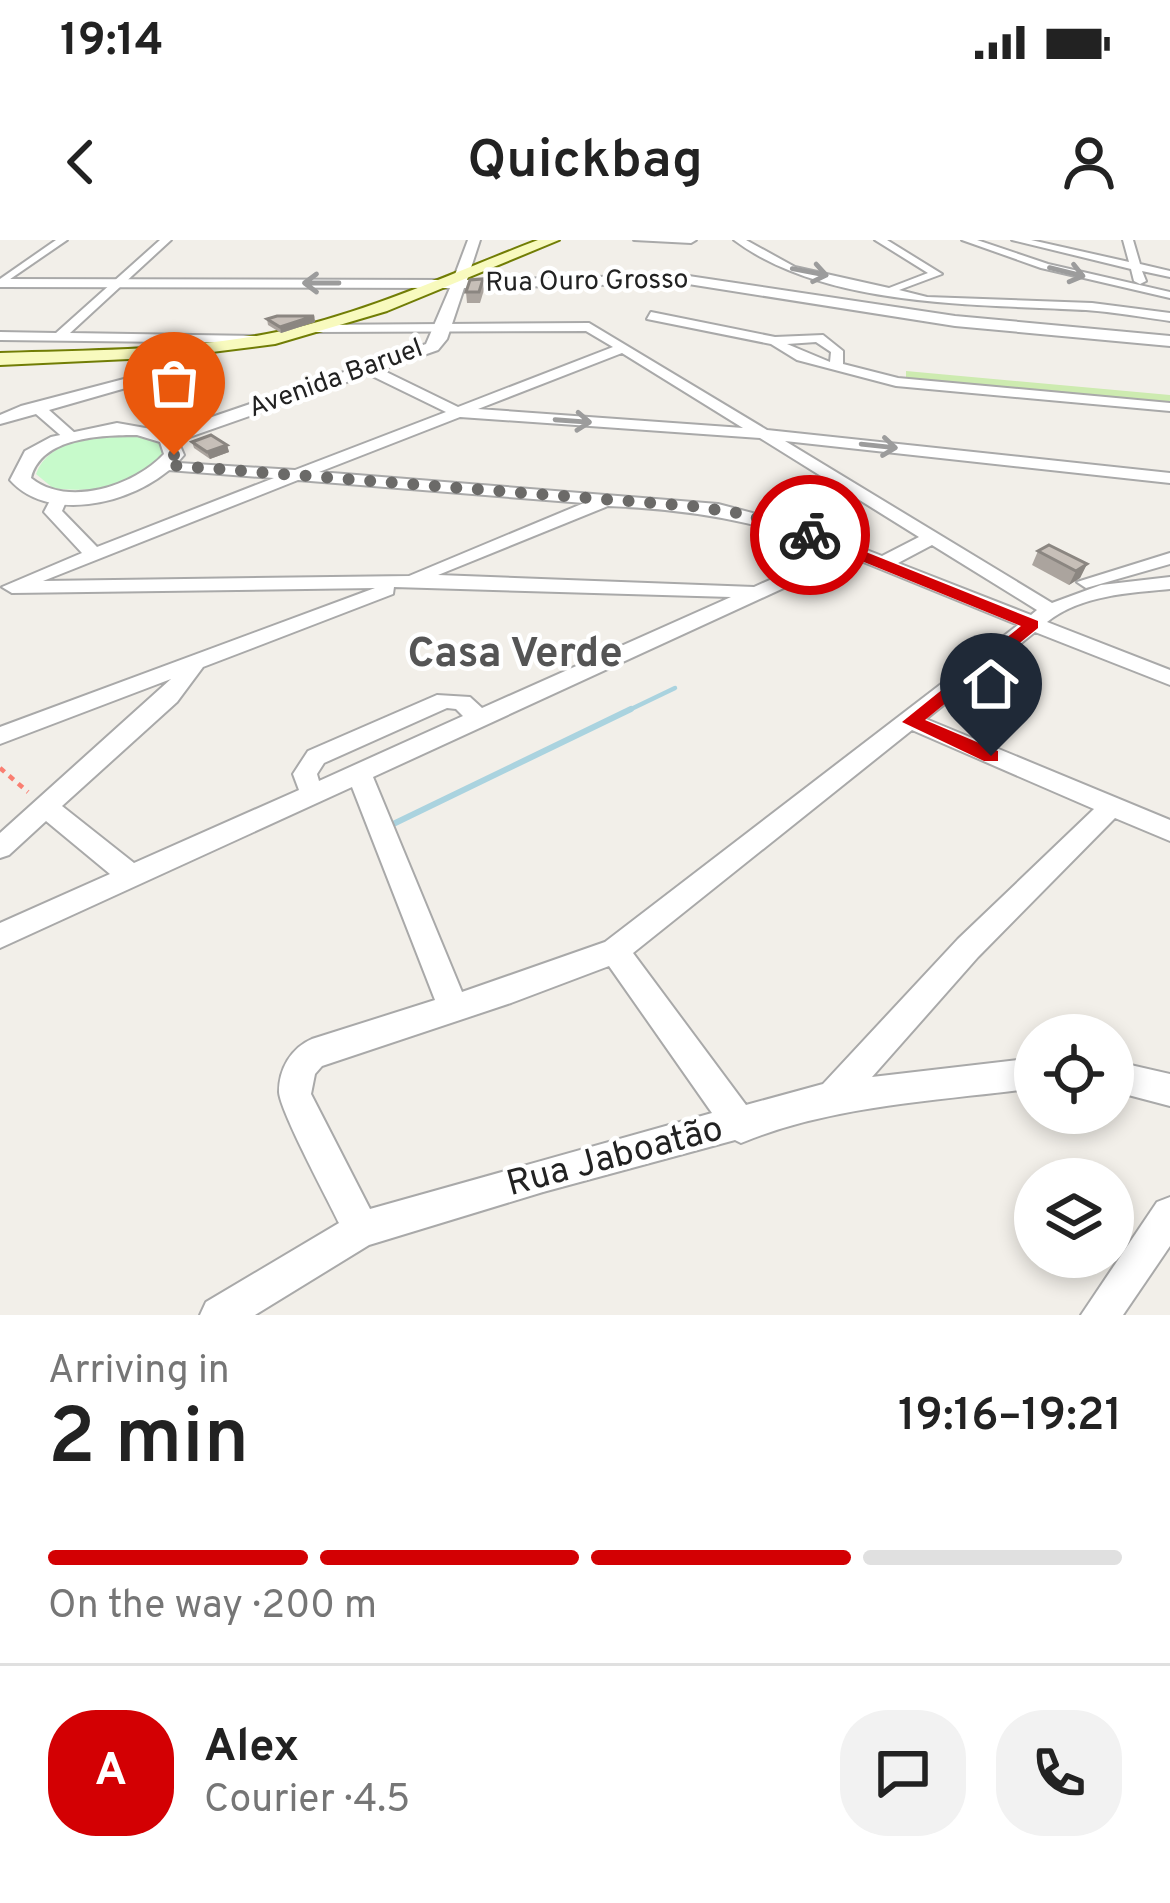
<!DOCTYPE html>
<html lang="en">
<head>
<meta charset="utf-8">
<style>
  :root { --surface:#fff; --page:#f2f2f2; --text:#222; --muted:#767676; --line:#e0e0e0; --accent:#d30003 }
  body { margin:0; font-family:Overpass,sans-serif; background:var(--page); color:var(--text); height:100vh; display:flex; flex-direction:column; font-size:45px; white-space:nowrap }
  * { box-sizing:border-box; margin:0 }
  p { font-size:39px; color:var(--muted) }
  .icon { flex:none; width:66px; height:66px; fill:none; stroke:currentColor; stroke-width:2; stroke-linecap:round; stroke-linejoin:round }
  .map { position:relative; height:1075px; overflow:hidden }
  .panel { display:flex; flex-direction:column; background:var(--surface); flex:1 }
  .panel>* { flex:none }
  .controls { position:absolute; left:1014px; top:774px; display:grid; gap:24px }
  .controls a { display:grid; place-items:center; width:120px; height:120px; border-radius:50%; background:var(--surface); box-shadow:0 6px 18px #0003; font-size:60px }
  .pin { position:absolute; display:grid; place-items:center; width:102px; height:102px; color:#fff; margin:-123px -51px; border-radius:50% 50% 50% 0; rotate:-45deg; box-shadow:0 0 12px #0007 }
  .pin .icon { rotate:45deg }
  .courier { position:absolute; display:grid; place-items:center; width:120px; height:120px; margin:-60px; border:9px solid #d30003; border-radius:50%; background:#fff; color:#222; box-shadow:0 3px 15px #0007 }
  .summary em { font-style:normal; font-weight:600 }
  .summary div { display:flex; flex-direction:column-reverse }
  .summary { display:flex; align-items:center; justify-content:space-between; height:204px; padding:0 48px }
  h1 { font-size:78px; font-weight:600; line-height:90px }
  .bar { display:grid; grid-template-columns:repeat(4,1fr); gap:18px 12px; align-content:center; height:144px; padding:0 48px }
  .bar i { height:15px; border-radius:9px; background:var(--line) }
  .bar .current { background:var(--accent) }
  .bar p { grid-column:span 4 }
  .line { display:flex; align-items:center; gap:30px; padding:0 48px; border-top:3px solid var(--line) }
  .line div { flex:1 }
  .round { display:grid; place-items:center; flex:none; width:126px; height:126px; border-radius:48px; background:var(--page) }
  .status { display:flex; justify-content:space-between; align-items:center; height:84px; padding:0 60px; background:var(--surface); direction:ltr }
  .status svg { height:33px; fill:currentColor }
  header { display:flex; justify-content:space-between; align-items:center; height:156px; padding:0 48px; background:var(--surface); font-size:54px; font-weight:600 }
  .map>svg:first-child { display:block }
  .grass { fill:#cdebb0 }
  .park { fill:#c7facb }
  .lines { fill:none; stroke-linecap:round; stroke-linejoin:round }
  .stream-far1 { stroke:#aad3df; stroke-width:4.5 }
  .stream { stroke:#aad3df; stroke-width:6 }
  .minor-casing { stroke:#a9a9a9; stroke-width:4 }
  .tertiary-casing { stroke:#a9a9a9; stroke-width:4 }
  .secondary-casing { stroke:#717d05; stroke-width:4 }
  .path { stroke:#fa7e71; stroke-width:4.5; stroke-dasharray:6 6; stroke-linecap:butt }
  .minor { fill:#fff; fill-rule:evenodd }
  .tertiary { fill:#fff; fill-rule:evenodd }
  .secondary { fill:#f8fabe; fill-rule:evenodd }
  .wall { fill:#aba49e }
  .shaded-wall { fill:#8b8681 }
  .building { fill:#c7bfb8; stroke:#8b8681; stroke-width:3 }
  .oneway { stroke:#9c9c9c }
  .route { fill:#d30003 }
  .done { stroke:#6b6a68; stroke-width:12; stroke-dasharray:0 21.6 }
  .labels { text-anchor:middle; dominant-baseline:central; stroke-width:9; stroke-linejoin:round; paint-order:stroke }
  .far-street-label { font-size:27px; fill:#222; stroke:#fff }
  .near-street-label { font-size:36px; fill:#222; stroke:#fff }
  .district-label { font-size:42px; font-weight:bold; fill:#555; stroke:#fff }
</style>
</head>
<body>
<div class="status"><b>19:14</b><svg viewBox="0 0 49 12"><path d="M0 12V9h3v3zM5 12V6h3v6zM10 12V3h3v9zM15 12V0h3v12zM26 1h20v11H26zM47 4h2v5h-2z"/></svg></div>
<header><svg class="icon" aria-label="back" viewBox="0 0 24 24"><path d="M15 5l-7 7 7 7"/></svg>Quickbag<svg class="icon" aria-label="person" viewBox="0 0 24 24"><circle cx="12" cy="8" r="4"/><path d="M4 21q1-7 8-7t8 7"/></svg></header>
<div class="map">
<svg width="1170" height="1075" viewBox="0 0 1170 1075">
  <rect width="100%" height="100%" fill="#f2efe9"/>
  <!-- grass -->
  <polygon class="grass" points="906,131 1170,155 1170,163 906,139"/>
  <!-- park -->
  <path class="park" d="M130,194L158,202L163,210C154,249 85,253 53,248L36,234C48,199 98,195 130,194Z"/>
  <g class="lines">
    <!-- stream-far1 -->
    <polyline class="stream-far1" points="625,472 675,448"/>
    <!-- stream -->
    <polyline class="stream" points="387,587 631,469"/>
    <!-- minor casing -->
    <g class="minor-casing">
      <g id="minor">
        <polygon points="56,0 67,0 0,46 0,39"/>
        <polygon points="160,0 171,0 70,93 262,96 266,97 266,103 0,100 0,92 56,93"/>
        <polygon points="634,0 696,0 691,3"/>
        <path d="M734,0H746L795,27L889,48L928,33L875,0H887L942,34L899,50L927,57L1092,63L1170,73V81C1142,77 1114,72 1086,70C977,64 825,68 734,0Z"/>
        <polygon points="962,0 977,0 1048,24 1170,52 1170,58 1041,28"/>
        <polygon points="1012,0 1031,0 1129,22 1123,0 1133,0 1140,24 1170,31 1170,37 1142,31 1146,41 1140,44 1134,41 1131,29"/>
        <path d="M651,72L775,97L823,95L843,111V124L898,138L1170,163V171L896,146L797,120L771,104L647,79ZM816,102L831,112L830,122L787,104Z"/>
        <path d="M589,83L767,190L1170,233V243L785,201L1052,363L1101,345L1170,337V349C1129,353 1081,355 1047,382L1170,430V445L1035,392L926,479L1170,580V601L1115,578L978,717L872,837L1035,818V848C937,861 832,865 741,903L735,900L543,952L369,1005L255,1075H200L206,1062L339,983C328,960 280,871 279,852C279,829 291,808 312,799L435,760L352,547L0,708V683L110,634L46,581L9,615L0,618V593L171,439L0,504V487L375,348L12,353L2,347L82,313L44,272L54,253H66L68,257L62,271L97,307L274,238L168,230L160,225L162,222L295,230L446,172L364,132V126H374L458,167L613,107L586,91L315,92L311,85ZM622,113L743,188L478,169ZM460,177L760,198L919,297L882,316L810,288L718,264L319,232ZM298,240L584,263L409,336L43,341ZM608,266C687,269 761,281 835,311L754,347L438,335ZM932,305L1037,370L1031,375L898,323ZM851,317L1018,385L605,702L462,752L373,537ZM394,347L731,357L482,468L470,457L437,455L308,511L293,534L299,550L134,623L62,566L177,462L203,427L393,354ZM447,468L456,469L463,476L319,541L317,534L324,523ZM912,490L1094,569L958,699L823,844L746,865L633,713ZM609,726L712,873L370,969L311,854L315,834L322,826L511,763Z"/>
        <polygon points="166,128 173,132 171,135 49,170 76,194 76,200 66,200 36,174 0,184 0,175 21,166"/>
        <polygon points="1170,313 1170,324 1086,348 1077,342"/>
        <polygon points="1113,821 1170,834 1170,866 1113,851"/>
        <polygon points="1170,957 1170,1006 1123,1075 1081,1075 1157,962"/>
      </g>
    </g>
    <!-- tertiary casing -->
    <g class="tertiary-casing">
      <path id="tertiary" d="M468,0H480L467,40L682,35L955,76L1170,96V106L955,86L682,43L464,48L447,99L438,110L178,201L184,215C148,260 53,288 10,240L25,211L51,197L117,183L168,192L426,104L450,48L0,47V39L453,40ZM137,195L160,202L164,214C134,246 68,268 31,238C41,197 101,195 137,195Z"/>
    </g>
    <!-- secondary casing -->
    <g class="secondary-casing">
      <path id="secondary" d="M538,0H559L387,71L275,104L172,117L0,125V113C92,110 186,111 277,92C367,73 452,33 538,0Z"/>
    </g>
    <!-- path -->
    <polyline class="path" points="0,528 28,552"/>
    <!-- minor -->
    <use href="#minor" class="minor"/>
    <!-- tertiary -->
    <use href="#tertiary" class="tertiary"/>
    <!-- secondary -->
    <use href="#secondary" class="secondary"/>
  </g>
  <!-- wall -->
  <g class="wall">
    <polygon points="483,39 484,50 480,63 467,63 466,52"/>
    <polygon points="314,76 315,82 281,93 268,85 267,79"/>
    <polygon points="192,202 227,205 229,212 210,219 194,208"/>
    <polygon points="1038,311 1087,324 1080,338 1069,345 1032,325"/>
  </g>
  <!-- shaded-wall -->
  <g class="shaded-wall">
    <polygon points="314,76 315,82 281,93 280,87"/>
    <polygon points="227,205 229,212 210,219 207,212"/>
    <polygon points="1087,324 1080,338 1069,345 1076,331"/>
  </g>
  <!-- building -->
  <g class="building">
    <polygon points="483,39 479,52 466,52 470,40"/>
    <polygon points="277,76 314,76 280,87 267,79"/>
    <polygon points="211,195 227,205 207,212 192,202"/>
    <polygon points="1049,305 1087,324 1076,331 1038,311"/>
  </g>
  <!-- one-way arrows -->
  <defs><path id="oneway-shaft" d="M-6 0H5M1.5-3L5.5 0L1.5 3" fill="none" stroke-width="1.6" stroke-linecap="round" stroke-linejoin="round" transform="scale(3)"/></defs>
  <g class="oneway">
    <use href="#oneway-shaft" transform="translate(810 32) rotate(11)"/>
    <use href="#oneway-shaft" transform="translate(1067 32) rotate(14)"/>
    <use href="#oneway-shaft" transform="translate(321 43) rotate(-180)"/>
    <use href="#oneway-shaft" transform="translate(573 181) rotate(4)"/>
    <use href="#oneway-shaft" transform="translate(879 206) rotate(6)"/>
  </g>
  <!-- route -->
  <polygon class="route" points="805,292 816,292 1038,381 1038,388 925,480 998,511 998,521 984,521 902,482 1021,386 805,298"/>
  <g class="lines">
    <!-- done -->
    <polyline class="done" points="174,215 167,225 691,266 744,274 810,295"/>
  </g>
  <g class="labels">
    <!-- far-street labels -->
    <g class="far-street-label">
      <text transform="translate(587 42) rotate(-1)">Rua Ouro Grosso</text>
      <text transform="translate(336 139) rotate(-20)">Avenida Baruel</text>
    </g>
    <!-- near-street labels -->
    <g class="near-street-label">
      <text transform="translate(615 918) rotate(-15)">Rua Jaboatão</text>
    </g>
    <!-- district labels -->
    <g class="district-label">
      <text x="515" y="415">Casa Verde</text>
    </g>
  </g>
</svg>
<div class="controls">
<a><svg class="icon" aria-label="locate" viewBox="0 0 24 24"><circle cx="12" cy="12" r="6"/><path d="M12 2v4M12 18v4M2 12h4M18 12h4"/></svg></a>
<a><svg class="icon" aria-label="layers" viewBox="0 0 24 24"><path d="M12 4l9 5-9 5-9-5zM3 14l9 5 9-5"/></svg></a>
</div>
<div class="pin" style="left:174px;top:215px;background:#ea580c"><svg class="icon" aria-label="bag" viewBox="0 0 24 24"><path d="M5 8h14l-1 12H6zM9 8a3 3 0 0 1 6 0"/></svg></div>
<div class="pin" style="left:991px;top:516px;background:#1f2937"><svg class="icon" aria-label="home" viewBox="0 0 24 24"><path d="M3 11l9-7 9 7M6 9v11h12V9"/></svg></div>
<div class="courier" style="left:810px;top:295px"><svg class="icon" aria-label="bike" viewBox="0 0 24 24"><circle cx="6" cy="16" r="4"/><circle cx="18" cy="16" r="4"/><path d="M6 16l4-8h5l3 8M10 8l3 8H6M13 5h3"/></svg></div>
</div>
<section class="panel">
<div class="summary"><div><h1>2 min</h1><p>Arriving in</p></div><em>19:16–19:21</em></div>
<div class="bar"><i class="current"></i><i class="current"></i><i class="current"></i><i></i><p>On the way · 200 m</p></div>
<div class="line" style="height:216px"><b class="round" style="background:var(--accent);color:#fff">A</b><div><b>Alex</b><p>Courier · 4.5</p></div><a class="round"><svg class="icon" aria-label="chat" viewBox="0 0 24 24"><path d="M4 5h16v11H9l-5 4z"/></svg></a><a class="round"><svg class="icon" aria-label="phone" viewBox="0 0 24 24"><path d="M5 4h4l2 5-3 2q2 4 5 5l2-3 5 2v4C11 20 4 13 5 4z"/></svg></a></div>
</section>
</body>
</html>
